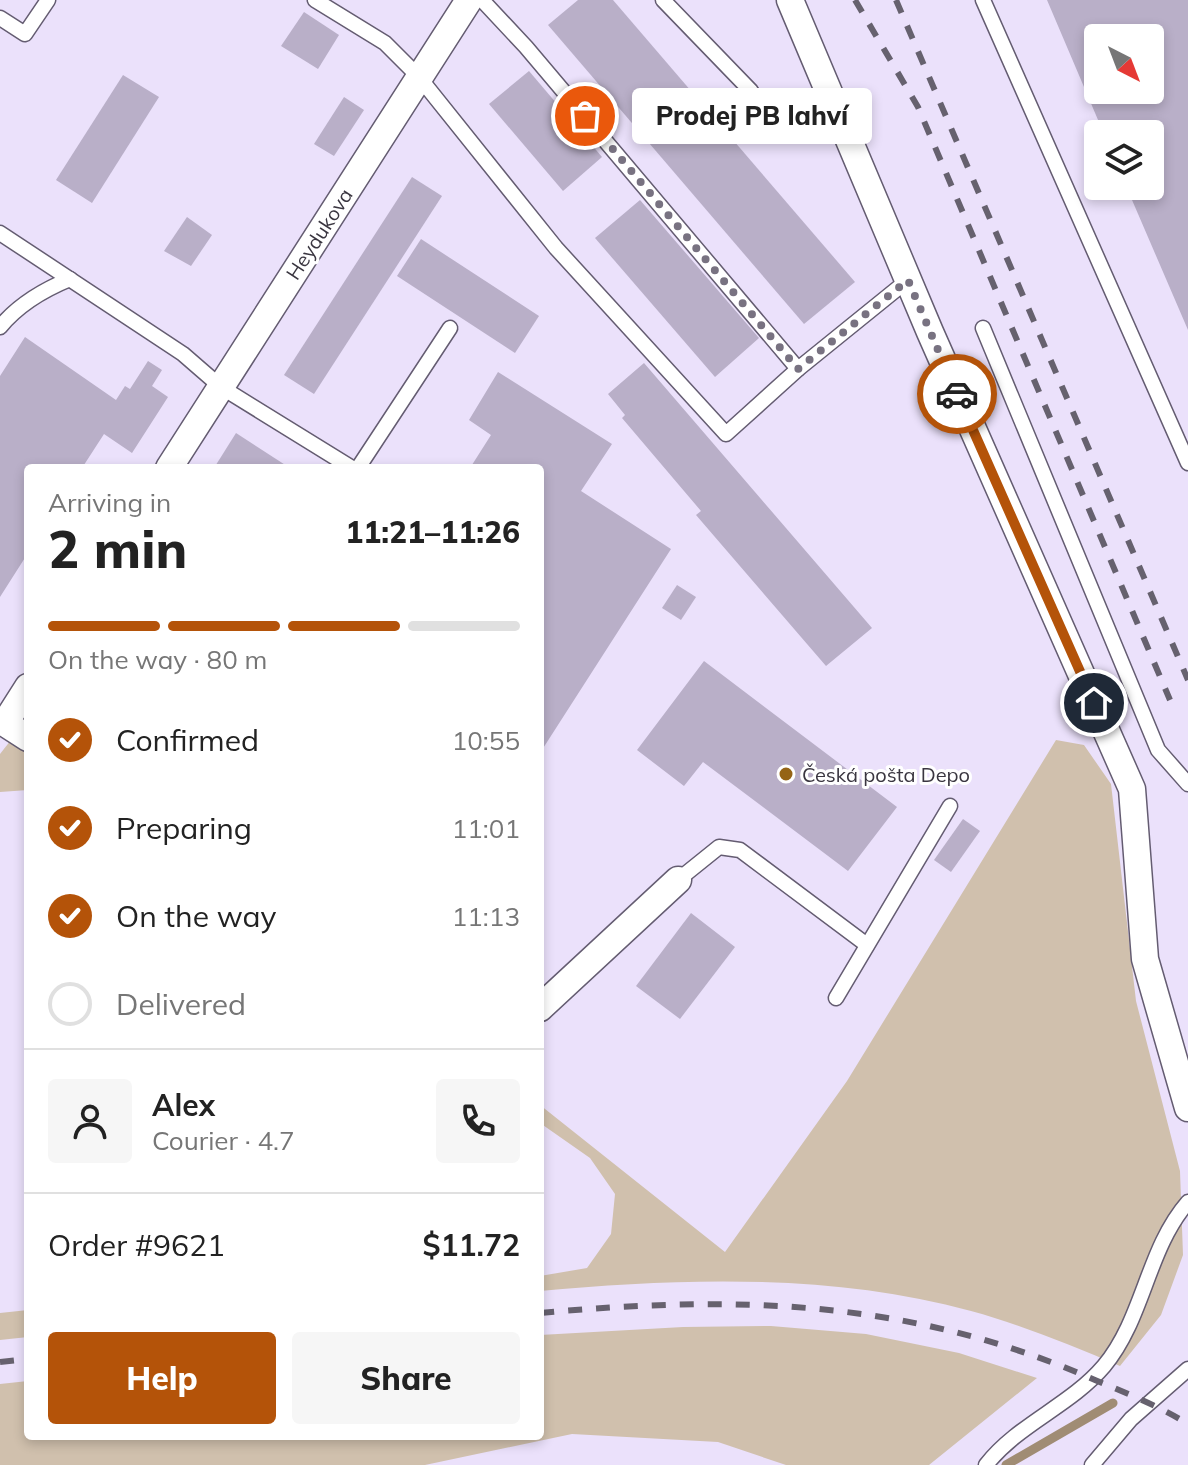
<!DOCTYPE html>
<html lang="en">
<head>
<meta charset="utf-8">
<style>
  :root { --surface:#fff; --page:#f6f6f6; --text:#222; --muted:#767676; --line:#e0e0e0; --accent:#b45309 }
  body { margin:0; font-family:Mulish,sans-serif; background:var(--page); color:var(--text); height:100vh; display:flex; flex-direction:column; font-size:30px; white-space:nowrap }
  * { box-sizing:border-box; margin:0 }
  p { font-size:26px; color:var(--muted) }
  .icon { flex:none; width:44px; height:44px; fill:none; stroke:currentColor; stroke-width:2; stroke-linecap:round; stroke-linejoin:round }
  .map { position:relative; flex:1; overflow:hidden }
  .side { position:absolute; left:24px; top:464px; width:520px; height:976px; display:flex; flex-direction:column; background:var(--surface); border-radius:8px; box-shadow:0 4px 12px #0003 }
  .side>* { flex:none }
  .needle { width:52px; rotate:138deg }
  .tools { position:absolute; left:1084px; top:24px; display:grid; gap:16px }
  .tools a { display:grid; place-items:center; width:80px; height:80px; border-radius:8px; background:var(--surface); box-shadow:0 4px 12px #0003; font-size:40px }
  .pin { position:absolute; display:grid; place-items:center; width:68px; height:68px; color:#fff; margin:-34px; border:4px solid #fff; border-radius:50%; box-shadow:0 2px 8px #0007 }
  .courier { position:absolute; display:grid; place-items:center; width:80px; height:80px; margin:-40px; border:6px solid #b45309; border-radius:50%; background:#fff; color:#222; box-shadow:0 2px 10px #0007 }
  .bubble { position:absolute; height:56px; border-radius:8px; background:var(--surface); box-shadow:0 4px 12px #0003; font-size:26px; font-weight:800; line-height:56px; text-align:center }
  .headline em { font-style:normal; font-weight:800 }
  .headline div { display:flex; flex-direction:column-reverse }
  .headline { display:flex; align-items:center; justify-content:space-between; height:136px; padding:0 24px }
  h1 { font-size:52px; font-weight:800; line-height:60px }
  .bar { display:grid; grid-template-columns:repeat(4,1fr); gap:12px 8px; align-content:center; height:96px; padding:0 24px }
  .bar i { height:10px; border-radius:6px; background:var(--line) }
  .bar .active { background:var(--accent) }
  .bar p { grid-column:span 4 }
  .line { display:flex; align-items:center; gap:20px; padding:0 24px; border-top:2px solid var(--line) }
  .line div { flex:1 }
  .round { display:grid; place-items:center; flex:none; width:84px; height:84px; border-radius:8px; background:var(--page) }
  ol { padding:0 24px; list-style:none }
  li { display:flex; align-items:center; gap:24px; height:88px }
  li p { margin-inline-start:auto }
  li .icon { padding:8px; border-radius:50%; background:var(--accent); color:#fff; stroke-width:4 }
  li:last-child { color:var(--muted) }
  li i { width:44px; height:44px; border:4px solid var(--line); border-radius:50% }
  .cta { display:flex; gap:16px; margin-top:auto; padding:16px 24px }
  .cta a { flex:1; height:92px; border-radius:8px; background:var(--accent); color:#fff; font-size:32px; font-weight:800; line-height:92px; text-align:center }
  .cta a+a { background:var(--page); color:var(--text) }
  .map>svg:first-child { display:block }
  .green { fill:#d0c0ad }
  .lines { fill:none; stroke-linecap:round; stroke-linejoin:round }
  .stream { stroke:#a08c74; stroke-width:9 }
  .building { fill:#b9afc8; fill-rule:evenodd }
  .lane-casing { stroke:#645c71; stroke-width:17 }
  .street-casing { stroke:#645c71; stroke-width:29 }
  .lane { stroke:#fff; stroke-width:14 }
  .street { stroke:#fff; stroke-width:26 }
  .rail { stroke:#66616e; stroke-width:6; stroke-dasharray:14 14; stroke-linecap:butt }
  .done { stroke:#787281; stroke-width:8; stroke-dasharray:0 14.4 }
  .route { stroke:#b45309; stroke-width:10 }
  .poi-dot { fill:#956415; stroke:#fff; stroke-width:3 }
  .labels { text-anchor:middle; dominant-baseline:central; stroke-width:6; stroke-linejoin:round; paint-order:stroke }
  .street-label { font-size:20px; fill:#3a3640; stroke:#fff }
  .poi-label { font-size:20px; fill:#3a3640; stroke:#fff; text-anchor:start }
</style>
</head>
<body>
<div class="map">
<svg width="1188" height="1465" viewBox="0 0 1188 1465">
  <rect width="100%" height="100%" fill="#ebe1fb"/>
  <!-- green -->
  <g class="green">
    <polygon points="11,740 28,751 28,790 0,792 0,754"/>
    <path d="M1056,740L1084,745L1111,784L1136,1001L1180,1171L1183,1255L1161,1315L1120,1366C1071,1345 1022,1325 971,1311C832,1273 682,1278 540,1291V1276L587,1268L611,1234L615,1194L590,1158L540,1123V1105L725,1252L847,1081Z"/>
    <polygon points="28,1310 28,1337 0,1340 0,1313"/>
    <polygon points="771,1326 866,1334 959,1353 1037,1378 929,1465 786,1465 718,1442 572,1434 425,1465 0,1465 0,1384 28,1381 28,1436 540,1436 540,1335 683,1327"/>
  </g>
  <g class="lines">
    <!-- stream -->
    <polyline class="stream" points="1006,1465 1113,1403"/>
  </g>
  <!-- building -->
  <g class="building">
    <polygon points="578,0 613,0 855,282 804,324 548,25"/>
    <path d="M1047,0H1188V330L1126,186H1150V134H1104ZM1098,38H1150V90H1098Z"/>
    <polygon points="304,12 339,35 318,69 281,46"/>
    <polygon points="529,71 602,157 563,191 489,104"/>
    <polygon points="123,75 159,97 92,203 56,180"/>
    <polygon points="344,97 364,110 334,156 314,144"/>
    <polygon points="412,177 442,196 314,394 284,375"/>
    <polygon points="640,200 759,338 715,377 595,238"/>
    <polygon points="187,217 212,235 191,266 164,251"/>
    <polygon points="421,239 539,316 515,353 397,276"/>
    <polygon points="25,337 116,400 125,386 130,389 148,361 162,370 152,386 168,397 132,453 104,434 82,468 28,468 28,553 0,597 0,376"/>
    <polygon points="644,363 872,628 826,666 696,515 701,511 622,418 625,415 608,394"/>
    <polygon points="498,372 612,444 581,491 671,549 540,753 540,468 470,468 491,435 469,420"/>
    <polygon points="236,433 290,468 214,468"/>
    <polygon points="677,585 696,597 681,620 662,608"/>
    <polygon points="704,661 897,807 848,871 703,762 684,786 637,750"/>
    <polygon points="963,819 980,831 951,872 934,860"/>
    <polygon points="691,913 735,947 680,1019 636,986"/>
  </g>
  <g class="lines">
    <!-- lane casing -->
    <g class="lane-casing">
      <g id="lane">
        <polyline points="315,0 385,43 419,77 556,248 726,434 798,369 908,280"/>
        <polyline points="482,0 526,47 798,369"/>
        <polyline points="663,0 751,91"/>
        <polyline points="983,0 1188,463"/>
        <polyline points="0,18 25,34 48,0"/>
        <polyline points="0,233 183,354 221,387 352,468"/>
        <path d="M0,327C19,304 43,290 70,279"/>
        <polyline points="983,328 1158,750 1188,784"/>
        <polyline points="358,468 450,328"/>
        <polyline points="678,880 719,847 740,850 867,945"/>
        <polyline points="836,998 950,806"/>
        <path d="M986,1465C1018,1424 1070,1406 1104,1366C1144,1318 1147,1249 1188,1202"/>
        <polyline points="1092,1465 1131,1419 1188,1369"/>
      </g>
    </g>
    <!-- street casing -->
    <g class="street-casing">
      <g id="street">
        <polyline points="790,0 930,332 1132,789 1145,959 1188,1108"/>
        <polyline points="169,468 469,0"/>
        <polyline points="0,720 28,738"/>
        <polyline points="5,723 28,687"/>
        <polyline points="540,1008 678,880"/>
      </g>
    </g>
    <!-- lane -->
    <use href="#lane" class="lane"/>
    <!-- street -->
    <use href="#street" class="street"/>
    <!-- rail -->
    <g class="rail">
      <polyline points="855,0 918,107 1170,700"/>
      <polyline points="896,0 1188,680"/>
      <path d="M540,1313C738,1295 910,1299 1095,1380C1126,1393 1159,1406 1188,1424"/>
      <polyline points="0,1362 28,1359"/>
    </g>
  </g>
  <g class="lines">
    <!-- done -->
    <polyline class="done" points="585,116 798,369 908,280 957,394"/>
    <!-- route -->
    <polyline class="route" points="957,394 1094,703"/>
  </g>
  <!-- markers -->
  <circle class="poi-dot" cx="786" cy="774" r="8"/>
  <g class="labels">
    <!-- street labels -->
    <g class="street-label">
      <text transform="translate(319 234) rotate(-57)">Heydukova</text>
    </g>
    <!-- poi labels -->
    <g class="poi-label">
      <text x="802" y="774">Česká pošta Depo</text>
    </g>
  </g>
</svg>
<div class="tools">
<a><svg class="needle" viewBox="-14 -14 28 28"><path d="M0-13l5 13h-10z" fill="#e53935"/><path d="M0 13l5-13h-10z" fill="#767676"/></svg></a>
<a><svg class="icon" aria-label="layers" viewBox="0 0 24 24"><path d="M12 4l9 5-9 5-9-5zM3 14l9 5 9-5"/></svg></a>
</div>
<div class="pin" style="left:585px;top:116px;background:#ea580c"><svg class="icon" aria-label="bag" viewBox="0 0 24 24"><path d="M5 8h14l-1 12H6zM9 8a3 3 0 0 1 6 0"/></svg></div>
<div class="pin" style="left:1094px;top:703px;background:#1f2937"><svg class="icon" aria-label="home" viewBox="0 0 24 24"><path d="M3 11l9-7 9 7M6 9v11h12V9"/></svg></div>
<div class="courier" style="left:957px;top:394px"><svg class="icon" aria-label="car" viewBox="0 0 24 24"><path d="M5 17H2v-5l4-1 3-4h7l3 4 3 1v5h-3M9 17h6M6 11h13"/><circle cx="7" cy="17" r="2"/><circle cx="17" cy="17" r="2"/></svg></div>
<div class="bubble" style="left:632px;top:88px;width:240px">Prodej PB lahví</div>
<section class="side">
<div class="headline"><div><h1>2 min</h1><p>Arriving in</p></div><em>11:21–11:26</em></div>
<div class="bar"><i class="active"></i><i class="active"></i><i class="active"></i><i></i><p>On the way · 80 m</p></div>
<ol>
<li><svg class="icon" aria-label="check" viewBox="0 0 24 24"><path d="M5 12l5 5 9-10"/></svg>Confirmed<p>10:55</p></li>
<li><svg class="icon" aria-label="check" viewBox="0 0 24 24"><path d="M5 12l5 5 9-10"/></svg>Preparing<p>11:01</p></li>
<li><svg class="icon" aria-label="check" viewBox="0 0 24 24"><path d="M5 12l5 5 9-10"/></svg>On the way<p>11:13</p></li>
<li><i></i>Delivered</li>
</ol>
<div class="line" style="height:144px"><a class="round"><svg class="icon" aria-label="person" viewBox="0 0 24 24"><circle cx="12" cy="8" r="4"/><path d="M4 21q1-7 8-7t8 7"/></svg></a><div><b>Alex</b><p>Courier · 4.7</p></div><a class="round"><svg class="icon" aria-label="phone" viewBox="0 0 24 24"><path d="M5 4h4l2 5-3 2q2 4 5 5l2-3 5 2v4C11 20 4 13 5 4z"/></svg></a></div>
<div class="line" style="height:104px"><div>Order #9621</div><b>$11.72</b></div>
<div class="cta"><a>Help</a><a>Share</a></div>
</section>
</div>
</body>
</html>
